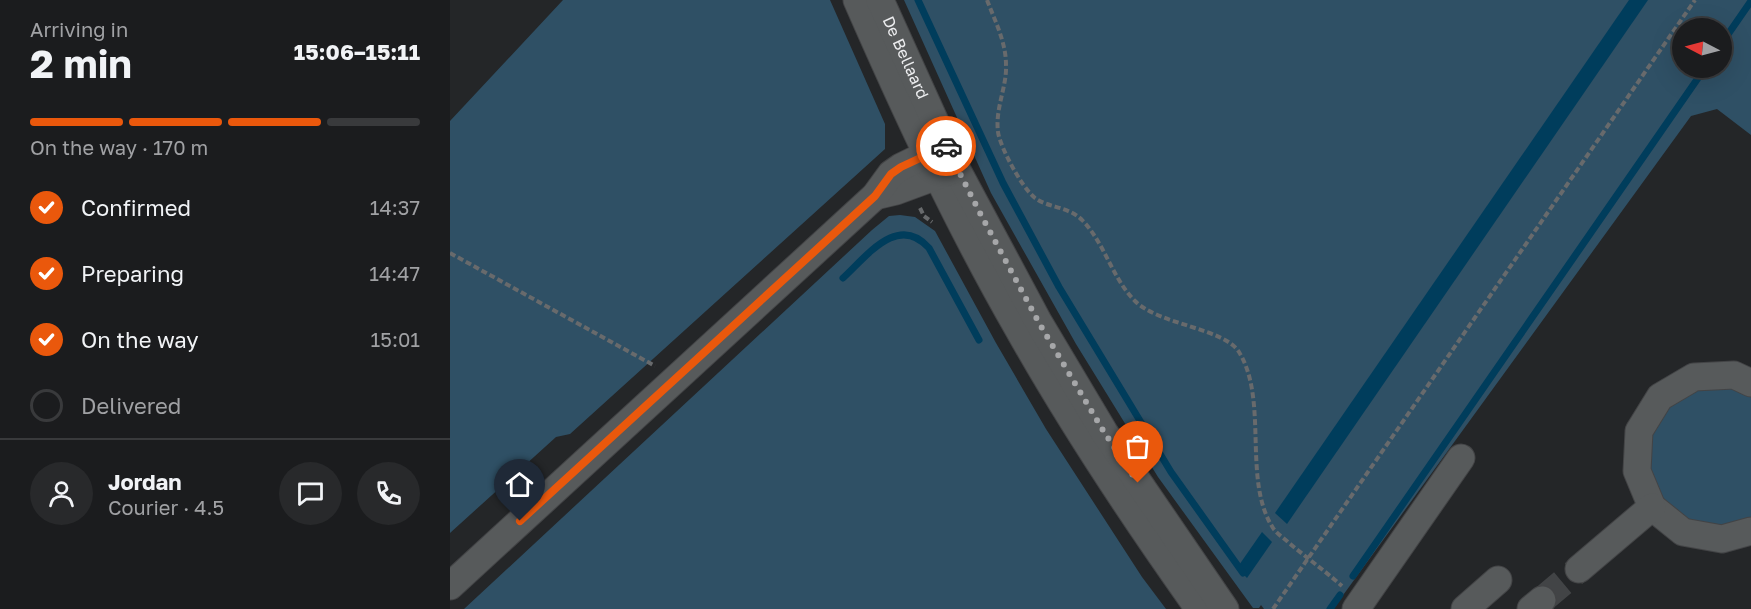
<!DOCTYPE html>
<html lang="en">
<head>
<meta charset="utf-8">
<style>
  :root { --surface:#1b1c1e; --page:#28292b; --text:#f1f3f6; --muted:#a0a1a4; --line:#393a3c; --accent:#ea580c }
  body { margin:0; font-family:"Golos Text",sans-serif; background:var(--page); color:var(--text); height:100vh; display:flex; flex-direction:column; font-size:22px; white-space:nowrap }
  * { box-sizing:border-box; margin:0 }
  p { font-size:20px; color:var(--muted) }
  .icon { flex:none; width:33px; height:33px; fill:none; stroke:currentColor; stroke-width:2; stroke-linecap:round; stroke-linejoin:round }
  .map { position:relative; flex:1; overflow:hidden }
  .sheet { display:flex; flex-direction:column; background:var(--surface); width:450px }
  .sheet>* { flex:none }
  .needle { width:39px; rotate:276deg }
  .controls { position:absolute; left:1222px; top:18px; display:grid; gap:12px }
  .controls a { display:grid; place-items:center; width:60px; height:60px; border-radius:50%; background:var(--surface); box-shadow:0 6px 24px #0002,0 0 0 2px var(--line); font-size:30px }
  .pin { position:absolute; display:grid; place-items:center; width:51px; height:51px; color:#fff; margin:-62px -26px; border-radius:50% 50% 50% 0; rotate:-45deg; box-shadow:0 0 6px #0007 }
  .pin .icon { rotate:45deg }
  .courier { position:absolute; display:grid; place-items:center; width:60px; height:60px; margin:-30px; border:4px solid #ea580c; border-radius:50%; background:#fff; color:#222; box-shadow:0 2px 8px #0007 }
  .summary em { font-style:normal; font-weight:700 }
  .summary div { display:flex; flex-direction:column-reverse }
  .summary { display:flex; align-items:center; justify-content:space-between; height:102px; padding:0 30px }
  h1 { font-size:39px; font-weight:700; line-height:45px }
  .bar { display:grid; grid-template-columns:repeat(4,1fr); gap:9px 6px; align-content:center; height:72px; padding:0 30px }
  .bar i { height:8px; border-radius:4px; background:var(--line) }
  .bar .selected { background:var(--accent) }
  .bar p { grid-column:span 4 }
  .line { display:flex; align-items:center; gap:15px; padding:0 30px; border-top:2px solid var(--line) }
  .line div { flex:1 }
  .round { display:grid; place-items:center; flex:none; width:63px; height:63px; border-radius:32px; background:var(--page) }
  ol { padding:0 30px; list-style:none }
  li { display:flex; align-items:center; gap:18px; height:66px }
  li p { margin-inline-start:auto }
  li .icon { padding:6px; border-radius:50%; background:var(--accent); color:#fff; stroke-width:4 }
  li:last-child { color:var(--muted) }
  li i { width:33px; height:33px; border:3px solid var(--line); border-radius:50% }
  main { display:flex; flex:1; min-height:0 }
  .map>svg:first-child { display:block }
  .green { fill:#2f5065; fill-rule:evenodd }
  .water { fill:#003d5c }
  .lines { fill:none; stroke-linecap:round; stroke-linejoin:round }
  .stream { stroke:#003d5c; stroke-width:7 }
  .minor-tunnel { stroke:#424446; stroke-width:27; stroke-dasharray:27 14; stroke-linecap:butt }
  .minor-casing { stroke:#434446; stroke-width:29 }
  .path { stroke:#686a6c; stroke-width:4; stroke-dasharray:6 3; stroke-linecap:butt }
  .minor { stroke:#575a5b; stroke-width:27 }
  .done { stroke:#a6a7a9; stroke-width:6; stroke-dasharray:0 10.8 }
  .route { stroke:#ea580c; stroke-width:8 }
  .labels { text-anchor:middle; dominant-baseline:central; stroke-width:6; stroke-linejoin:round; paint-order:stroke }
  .street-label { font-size:16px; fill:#ecedef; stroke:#1b1d1e }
</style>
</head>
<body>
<main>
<section class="sheet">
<div class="summary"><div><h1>2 min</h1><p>Arriving in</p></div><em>15:06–15:11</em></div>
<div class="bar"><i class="selected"></i><i class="selected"></i><i class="selected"></i><i></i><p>On the way · 170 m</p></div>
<ol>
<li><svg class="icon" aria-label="check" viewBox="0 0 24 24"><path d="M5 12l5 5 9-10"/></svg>Confirmed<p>14:37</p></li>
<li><svg class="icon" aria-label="check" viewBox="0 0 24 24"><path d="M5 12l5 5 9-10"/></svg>Preparing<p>14:47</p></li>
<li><svg class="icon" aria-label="check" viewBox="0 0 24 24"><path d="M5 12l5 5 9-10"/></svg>On the way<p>15:01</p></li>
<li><i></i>Delivered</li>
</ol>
<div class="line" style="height:108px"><a class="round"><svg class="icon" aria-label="person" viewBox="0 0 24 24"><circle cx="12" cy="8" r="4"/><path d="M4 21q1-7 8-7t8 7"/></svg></a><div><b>Jordan</b><p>Courier · 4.5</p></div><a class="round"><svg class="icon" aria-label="chat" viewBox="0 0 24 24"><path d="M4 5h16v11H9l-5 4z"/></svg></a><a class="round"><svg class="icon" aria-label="phone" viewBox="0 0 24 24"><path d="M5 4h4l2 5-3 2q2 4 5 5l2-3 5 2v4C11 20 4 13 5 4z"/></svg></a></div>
</section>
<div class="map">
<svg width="1301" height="609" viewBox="0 0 1301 609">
  <rect width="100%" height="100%" fill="#242628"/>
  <!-- green -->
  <g class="green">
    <polygon points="113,0 380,0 435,124 435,149 120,434 106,437 0,533 0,121"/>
    <path d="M454,0H1301V135L1267,109L1241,116L883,609H814L811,605L809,608H803L708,477L626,344L541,193ZM1233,28H1272V68H1233Z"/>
    <polygon points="450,215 465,217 485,231 546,343 596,429 692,577 716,609 14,609 422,230 439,216"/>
    <path d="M1282,384L1301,393V522C1292,525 1280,531 1270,531C1264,531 1257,528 1252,527C1178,512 1176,412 1246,386C1256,382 1271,384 1282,384Z"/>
  </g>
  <!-- water -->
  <g class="water">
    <polygon points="1179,0 1198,0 837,524 825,513"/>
    <polygon points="812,532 822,542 797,578 787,568"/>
  </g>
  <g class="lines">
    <!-- stream -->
    <g class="stream">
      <polyline points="468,0 553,183 609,287 721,472 793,573"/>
      <polyline points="1272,43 1301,1"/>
      <path d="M393,278C417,256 448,213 479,248L529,340"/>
      <polyline points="903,576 1255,68"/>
      <polyline points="880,609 890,595"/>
    </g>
    <!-- minor-tunnel -->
    <polyline class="minor-tunnel" points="1092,600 1129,569"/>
    <!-- minor casing -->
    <g class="minor-casing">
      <g id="minor">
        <path d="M407,0C456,112 508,224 569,330C623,426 685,519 749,609"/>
        <path id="s1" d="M430,0L506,168L589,323L654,432L775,609"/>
        <polyline points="425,196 446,191 503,170"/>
        <polyline points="1301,383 1284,375 1244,377 1210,397 1189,431 1187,471 1202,507 1233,532 1272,539 1301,531"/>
        <polyline points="1129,569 1202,507"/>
        <polyline points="0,586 425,196 441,174 451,167 492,147"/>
        <polyline points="906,609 1011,458"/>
        <polyline points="1015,609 1048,580"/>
        <polyline points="1081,609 1092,600"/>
      </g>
    </g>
    <!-- path -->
    <g class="path">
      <path d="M537,0C545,21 556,42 556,65C557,87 545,108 548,132C550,147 572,188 585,198C598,208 619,206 633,221C655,244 662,278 685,301C709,325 774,328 789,352C819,401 792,480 823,528C827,534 834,538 839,543C857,558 875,571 892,586"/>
      <polyline points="470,208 474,216 482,222"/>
      <polyline points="0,253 205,366"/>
      <polyline points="823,609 1245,0"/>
    </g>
    <!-- minor -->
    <use href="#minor" class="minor"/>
  </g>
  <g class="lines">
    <!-- done -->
    <polyline class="done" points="496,146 530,213 589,323 654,432 688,483"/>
    <!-- route -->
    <polyline class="route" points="70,521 425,196 441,174 451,167 496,146"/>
  </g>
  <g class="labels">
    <!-- street labels -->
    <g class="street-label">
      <text stroke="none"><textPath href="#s1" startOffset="63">De Bellaard</textPath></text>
    </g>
  </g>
</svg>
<div class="controls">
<a><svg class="needle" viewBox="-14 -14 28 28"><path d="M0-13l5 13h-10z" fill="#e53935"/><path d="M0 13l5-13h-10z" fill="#a0a1a4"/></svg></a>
</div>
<div class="pin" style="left:688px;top:483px;background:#ea580c"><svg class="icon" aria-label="bag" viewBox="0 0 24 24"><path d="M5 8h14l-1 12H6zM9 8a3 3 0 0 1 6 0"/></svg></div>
<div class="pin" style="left:70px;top:521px;background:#1f2937"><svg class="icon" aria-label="home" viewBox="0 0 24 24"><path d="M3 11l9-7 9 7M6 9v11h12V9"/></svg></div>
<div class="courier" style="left:496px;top:146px"><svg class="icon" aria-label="car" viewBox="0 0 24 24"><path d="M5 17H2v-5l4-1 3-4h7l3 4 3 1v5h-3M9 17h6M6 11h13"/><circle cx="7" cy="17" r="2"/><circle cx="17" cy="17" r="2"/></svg></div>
</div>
</main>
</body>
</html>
